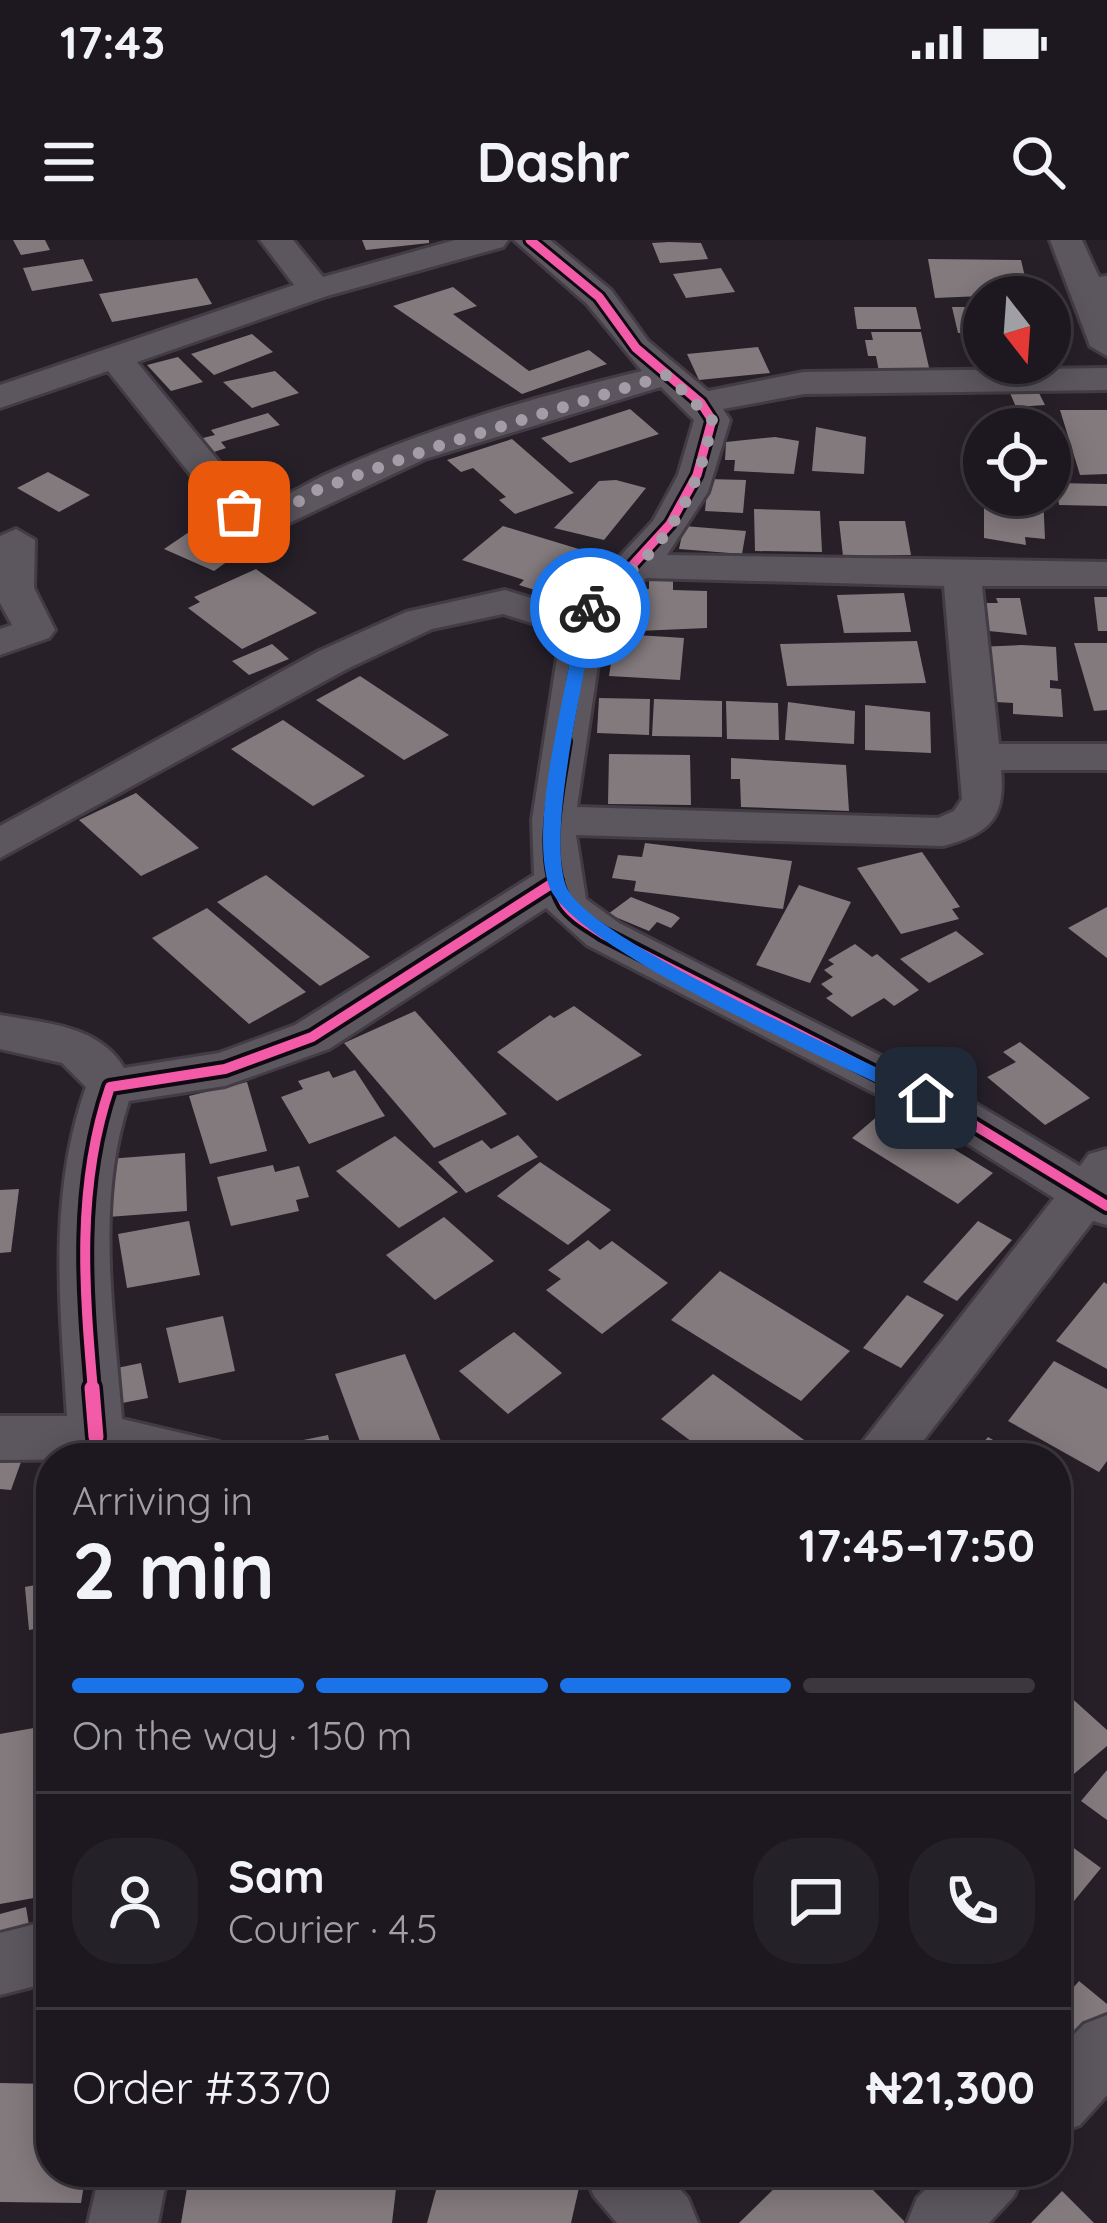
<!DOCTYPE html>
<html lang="en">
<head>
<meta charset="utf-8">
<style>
  :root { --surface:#1d181f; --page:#252128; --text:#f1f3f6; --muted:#a0a0a4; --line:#3b373d; --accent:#1a73e8 }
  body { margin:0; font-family:Quicksand,sans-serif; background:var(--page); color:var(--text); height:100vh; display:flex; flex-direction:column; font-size:45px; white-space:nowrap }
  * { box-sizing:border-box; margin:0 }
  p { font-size:39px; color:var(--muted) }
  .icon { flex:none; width:66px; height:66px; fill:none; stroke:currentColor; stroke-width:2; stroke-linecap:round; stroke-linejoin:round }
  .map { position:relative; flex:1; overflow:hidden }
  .side { position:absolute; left:36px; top:1203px; width:1035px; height:744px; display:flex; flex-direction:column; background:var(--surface); border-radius:48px; box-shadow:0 6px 30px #0003,0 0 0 3px var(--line) }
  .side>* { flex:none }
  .needle { width:78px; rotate:163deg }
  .fabs { position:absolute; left:963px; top:36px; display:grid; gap:24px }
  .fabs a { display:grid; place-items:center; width:108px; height:108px; border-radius:50%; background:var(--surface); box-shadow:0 6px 30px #0003,0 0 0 3px var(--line); font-size:60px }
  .pin { position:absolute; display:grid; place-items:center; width:102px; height:102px; color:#fff; margin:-51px; border-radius:24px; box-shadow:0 6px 18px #0006 }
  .courier { position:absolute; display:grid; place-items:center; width:120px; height:120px; margin:-60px; border:9px solid #1a73e8; border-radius:50%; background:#fff; color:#222; box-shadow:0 3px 15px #0007 }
  .headline em { font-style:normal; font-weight:800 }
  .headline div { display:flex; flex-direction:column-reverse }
  .headline { display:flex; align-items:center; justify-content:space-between; height:204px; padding:0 36px }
  h1 { font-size:78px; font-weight:800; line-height:90px }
  .bar { display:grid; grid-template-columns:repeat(4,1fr); gap:18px 12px; align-content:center; height:144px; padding:0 36px }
  .bar i { height:15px; border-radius:9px; background:var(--line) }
  .bar .selected { background:var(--accent) }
  .bar p { grid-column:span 4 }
  .line { display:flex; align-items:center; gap:30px; padding:0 36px; border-top:3px solid var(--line) }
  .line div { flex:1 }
  .round { display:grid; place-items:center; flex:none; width:126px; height:126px; border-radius:48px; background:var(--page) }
  .status { display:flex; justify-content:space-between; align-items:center; height:84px; padding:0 60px; background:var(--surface); direction:ltr }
  .status svg { height:33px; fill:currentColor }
  header { display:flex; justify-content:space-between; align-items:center; height:156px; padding:0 36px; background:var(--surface); font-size:54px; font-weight:800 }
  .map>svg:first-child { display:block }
  .building { fill:#837a7d }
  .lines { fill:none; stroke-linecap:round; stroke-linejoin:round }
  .street-casing { stroke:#433c44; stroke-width:6 }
  .street { fill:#5c565e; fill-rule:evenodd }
  .cycleway-far2-casing { stroke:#0e0910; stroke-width:15 }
  .cycleway-far1-casing { stroke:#0e0910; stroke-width:18 }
  .cycleway-casing { stroke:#0e0910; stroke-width:22 }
  .cycleway-far2 { stroke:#f35aa7; stroke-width:9 }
  .cycleway-far1 { stroke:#f35aa7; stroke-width:10 }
  .cycleway { stroke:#f35aa7; stroke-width:15 }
  .route { fill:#1a73e8 }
  .done { stroke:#a49ca6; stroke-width:12; stroke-dasharray:0 21.6 }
</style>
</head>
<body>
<div class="status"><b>17:43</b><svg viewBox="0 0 49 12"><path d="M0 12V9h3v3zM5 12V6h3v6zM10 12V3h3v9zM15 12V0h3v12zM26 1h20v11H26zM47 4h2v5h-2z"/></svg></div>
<header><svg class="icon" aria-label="menu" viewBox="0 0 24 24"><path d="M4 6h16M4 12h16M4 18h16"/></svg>Dashr<svg class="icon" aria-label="search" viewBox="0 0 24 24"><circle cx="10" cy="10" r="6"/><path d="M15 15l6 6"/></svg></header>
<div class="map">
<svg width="1107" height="1983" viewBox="0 0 1107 1983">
  <rect width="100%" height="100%" fill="#272029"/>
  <!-- building -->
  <g class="building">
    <polygon points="13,0 45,0 50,10 21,15"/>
    <polygon points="362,0 429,0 429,3 366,10"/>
    <polygon points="669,2 701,3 708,19 660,23 652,3"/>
    <polygon points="83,19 93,41 32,51 23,28"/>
    <polygon points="928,19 1021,20 1029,54 935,58"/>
    <polygon points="721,28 735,52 686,58 673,34"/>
    <polygon points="197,38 212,64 112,82 99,54"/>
    <polygon points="453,47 477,66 453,74 529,131 589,110 607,124 522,154 393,66"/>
    <polygon points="854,67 916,67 921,89 857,89"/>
    <polygon points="952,67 984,67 984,93 958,93"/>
    <polygon points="871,92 921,92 930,132 879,132 876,116 868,116 865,100 873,100"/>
    <polygon points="252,94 273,112 214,135 191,114"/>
    <polygon points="758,107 770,133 699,140 687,114"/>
    <polygon points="178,117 203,142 171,151 147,125"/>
    <polygon points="275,131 299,153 252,168 223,142"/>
    <polygon points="1038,151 1045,165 1016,167 1010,153"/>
    <polygon points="630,169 659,194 570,223 541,198"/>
    <polygon points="1060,170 1107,170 1107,234 1080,235"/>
    <polygon points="268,173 280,185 221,202 226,208 211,213 199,199 215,195 211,190"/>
    <polygon points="816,187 866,197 864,234 812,231"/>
    <polygon points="775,197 799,201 794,234 734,231 735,220 725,220 726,202"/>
    <polygon points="512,199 574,253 515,274 499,260 506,257 473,228 461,232 447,220"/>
    <polygon points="48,232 90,255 59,272 17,248"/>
    <polygon points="708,239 746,240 743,273 705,271"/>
    <polygon points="616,240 646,248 604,300 554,288 599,241"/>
    <polygon points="1056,243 1107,244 1107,266 1059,265"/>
    <polygon points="984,255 1043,255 1045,299 1025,297 1026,305 984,298"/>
    <polygon points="754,269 820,271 822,312 755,311"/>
    <polygon points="839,281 905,281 911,315 843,316"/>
    <polygon points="503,286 582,310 541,352 519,345 524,340 462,320"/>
    <polygon points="684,286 746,291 742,314 679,309"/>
    <polygon points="192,290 242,311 214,331 164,309"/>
    <polygon points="256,329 317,373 242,409 188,368 200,362 194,357"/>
    <polygon points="649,335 673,336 673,350 707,351 707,388 638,391 639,349 649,349"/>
    <polygon points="904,353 911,392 844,393 837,355"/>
    <polygon points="1094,357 1107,357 1107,391 1098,391"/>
    <polygon points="996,358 1020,358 1027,395 989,391 983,363 998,363"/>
    <polygon points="589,392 684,398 680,440 609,436 613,410 586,408"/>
    <polygon points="917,401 926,443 787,446 780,404"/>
    <polygon points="1074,403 1107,403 1107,470 1094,471"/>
    <polygon points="272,404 289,419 249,435 232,421"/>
    <polygon points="1022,405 1056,407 1058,441 1050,440 1050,448 1061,449 1063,477 1013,474 1013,463 996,462 994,433 980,432 978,407"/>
    <polygon points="360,436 449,495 404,520 316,460"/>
    <polygon points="599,458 650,459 649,495 597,493"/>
    <polygon points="654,459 722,461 722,497 652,496"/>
    <polygon points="726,461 778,463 779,500 727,499"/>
    <polygon points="788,462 855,471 854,504 785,500"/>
    <polygon points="865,465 930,472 931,513 865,510"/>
    <polygon points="283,480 365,536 313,566 231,509"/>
    <polygon points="609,514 690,515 691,565 608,564"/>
    <polygon points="731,518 846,525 849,571 741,567 740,539 731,539"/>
    <polygon points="136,553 199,608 141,636 79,580"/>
    <polygon points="645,603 792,621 783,669 634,651 636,641 612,638 618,615 642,617"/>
    <polygon points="922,612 960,667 952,669 959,679 901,694 857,628"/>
    <polygon points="266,635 370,717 320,746 217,662"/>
    <polygon points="799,645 851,662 810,743 756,725"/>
    <polygon points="631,657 674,674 680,678 671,688 657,682 649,691 608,674"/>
    <polygon points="1107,667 1107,718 1068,688"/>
    <polygon points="207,668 306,752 249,784 152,698"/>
    <polygon points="956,691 984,714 929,743 900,719"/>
    <polygon points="855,704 872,717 877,714 919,750 894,766 884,758 852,777 826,758 833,754 821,744 833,737 824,730 834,724 828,720"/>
    <polygon points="574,766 642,815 557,861 497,812 550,775 554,778"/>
    <polygon points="415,771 507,874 434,908 344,803"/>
    <polygon points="1020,802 1090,858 1045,885 987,837 1016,822 1003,812"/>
    <polygon points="355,830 385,876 309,904 281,857 303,849 298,841 329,831 333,838"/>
    <polygon points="247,842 267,911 210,924 189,856"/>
    <polygon points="887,868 993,933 958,964 852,898"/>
    <polygon points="518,895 538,917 466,953 438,922 482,900 491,909"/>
    <polygon points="395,896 458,952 399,988 336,931"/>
    <polygon points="185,913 187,971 108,977 108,919"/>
    <polygon points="540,922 611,970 568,1005 497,956"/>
    <polygon points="273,925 275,932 299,926 309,957 296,960 299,971 231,986 217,937"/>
    <polygon points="19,949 11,1012 0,1013 0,950"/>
    <polygon points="444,977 494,1021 435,1060 386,1015"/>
    <polygon points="189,981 200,1035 127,1048 118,994"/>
    <polygon points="978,981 1012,1000 957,1061 923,1042"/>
    <polygon points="588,1000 600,1010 612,1001 668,1043 602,1094 546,1050 561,1039 548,1030"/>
    <polygon points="720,1031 850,1111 801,1161 671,1080"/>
    <polygon points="1104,1042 1107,1044 1107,1129 1056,1101"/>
    <polygon points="907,1055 944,1075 901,1128 863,1108"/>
    <polygon points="223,1076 235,1131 179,1143 166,1088"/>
    <polygon points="514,1092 562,1133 508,1174 459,1131"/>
    <polygon points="405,1114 447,1216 366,1218 335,1134"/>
    <polygon points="1054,1121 1107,1149 1107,1221 1099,1232 1008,1181"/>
    <polygon points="141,1123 148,1158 117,1164 112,1129"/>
    <polygon points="713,1134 807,1202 790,1218 714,1218 661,1179"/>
    <polygon points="328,1195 333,1218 236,1218 235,1214"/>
    <polygon points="988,1197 1024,1218 970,1218"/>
    <polygon points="0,1219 21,1222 11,1250 0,1249"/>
    <polygon points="51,1342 51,1386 29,1390 25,1347"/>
    <polygon points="1056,1444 1107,1490 1107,1506 1056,1549"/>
    <polygon points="45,1486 51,1655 0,1664 0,1494"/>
    <polygon points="1107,1530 1107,1580 1081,1561"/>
    <polygon points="1056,1595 1101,1628 1056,1683"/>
    <polygon points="26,1667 31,1697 0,1706 0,1674"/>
    <polygon points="1079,1741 1107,1764 1107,1772 1077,1808 1056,1791 1056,1768"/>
    <polygon points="0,1843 51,1844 51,1932 86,1932 81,1963 0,1962"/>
    <polygon points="150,1932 238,1932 236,1948 271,1949 273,1932 398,1932 392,1983 181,1983 188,1942 149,1940"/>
    <polygon points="441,1932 554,1932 581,1939 571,1983 427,1983"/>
    <polygon points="791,1932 855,1932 906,1983 739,1983"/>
    <polygon points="1062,1951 1094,1983 1031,1983"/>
  </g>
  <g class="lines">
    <!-- street casing -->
    <g class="street-casing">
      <g id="street">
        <path d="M260,0H293L323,37L455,0H508L503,7L327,56L137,122L251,261C278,265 302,245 327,234C427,188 535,157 642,131L587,64L514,0H550L611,50L648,101L708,151L804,132L1107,128V150L804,154L723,169L730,180L708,252L667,315L1107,322V346H982L999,504H1107V530H1001C1006,579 988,594 943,606L576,595L586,659L619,683L978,865L1080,926L1089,914L1107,909V985L1093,981L910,1218H850L1054,958L944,889L587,705L546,668L329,809L225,846L129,861C95,963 114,1074 122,1179L219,1202L227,1218L0,1220V1176H67C60,1064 48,954 86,847L62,823L0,809V775C44,783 99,785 124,828L219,813L295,785L534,635L532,580L561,392L503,374L432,389L347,429L0,618V586L319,411L406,372L505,350L570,370L653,281L678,235L694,180L661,147L425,219L287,284L274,287L226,279L108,131L0,168V145L294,45ZM646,338L944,346L962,559L954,571L938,578L577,567L605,377Z"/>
        <polygon points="1050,0 1082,0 1099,37 1107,36 1107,116 1090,106"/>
        <polygon points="16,289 35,300 34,348 55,390 49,398 0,415 0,389 12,385 0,363 0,296"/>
        <polygon points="51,1680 51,1742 0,1755 0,1693"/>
        <polygon points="1107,1775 1107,1855 1080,1885 1056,1894 1056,1813 1084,1784"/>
        <polygon points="100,1932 168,1932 158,1983 88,1983"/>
        <polygon points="584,1932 664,1932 688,1958 698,1983 617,1983 594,1956"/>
        <polygon points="943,1932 1024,1932 1014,1956 989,1983 907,1983 917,1958"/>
      </g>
    </g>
    <!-- street -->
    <use href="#street" class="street"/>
    <!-- cycleway-far2 casing -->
    <g class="cycleway-far2-casing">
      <polyline id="cycleway-far2" points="530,0 599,57 636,108 701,163 712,180 697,235 670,284 585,377 563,504"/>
    </g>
    <!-- cycleway-far1 casing -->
    <g class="cycleway-far1-casing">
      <g id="cycleway-far1">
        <path d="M564,501C557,548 539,620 565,664C574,677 590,685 603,694L961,877L1107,966"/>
        <path d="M93,1151C84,1047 76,946 110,847L225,829L312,797L556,641"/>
      </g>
    </g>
    <!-- cycleway casing -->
    <g class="cycleway-casing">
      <polyline id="cycleway" points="92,1148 96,1197"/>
    </g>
    <!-- cycleway-far2 -->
    <use href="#cycleway-far2" class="cycleway-far2"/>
    <!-- cycleway-far1 -->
    <use href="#cycleway-far1" class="cycleway-far1"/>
    <!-- cycleway -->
    <use href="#cycleway" class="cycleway"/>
  </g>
  <!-- route -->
  <path class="route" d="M584,365L597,368L585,385L588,408C579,466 548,594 566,646C585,699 869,822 932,854V863H919C851,829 564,706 548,643C531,580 562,473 572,408L570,385Z"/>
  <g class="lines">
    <!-- done -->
    <path class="done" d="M239,272L274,277L317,250L435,207L667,135L712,180C704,233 679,286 639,324C622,341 604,348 590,368"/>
  </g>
</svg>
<div class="fabs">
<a><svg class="needle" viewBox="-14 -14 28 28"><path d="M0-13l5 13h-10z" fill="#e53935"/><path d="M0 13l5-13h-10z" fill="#a0a0a4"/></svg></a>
<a><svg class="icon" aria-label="locate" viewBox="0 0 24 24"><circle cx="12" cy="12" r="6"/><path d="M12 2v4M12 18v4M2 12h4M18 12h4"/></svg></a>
</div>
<div class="pin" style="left:239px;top:272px;background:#ea580c"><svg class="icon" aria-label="bag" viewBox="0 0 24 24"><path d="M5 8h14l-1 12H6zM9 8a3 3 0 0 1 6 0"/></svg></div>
<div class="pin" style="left:926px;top:858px;background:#1f2937"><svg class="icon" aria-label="home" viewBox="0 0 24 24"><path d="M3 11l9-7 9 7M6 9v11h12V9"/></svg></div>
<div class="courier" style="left:590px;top:368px"><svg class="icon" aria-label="bike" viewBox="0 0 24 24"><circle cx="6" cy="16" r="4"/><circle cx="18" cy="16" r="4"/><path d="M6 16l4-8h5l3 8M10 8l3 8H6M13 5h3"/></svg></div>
<section class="side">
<div class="headline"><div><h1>2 min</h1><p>Arriving in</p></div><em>17:45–17:50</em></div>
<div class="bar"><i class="selected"></i><i class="selected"></i><i class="selected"></i><i></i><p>On the way · 150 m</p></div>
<div class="line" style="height:216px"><a class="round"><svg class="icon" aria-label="person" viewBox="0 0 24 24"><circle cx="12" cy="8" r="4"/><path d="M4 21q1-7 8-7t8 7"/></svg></a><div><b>Sam</b><p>Courier · 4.5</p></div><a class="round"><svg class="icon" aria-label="chat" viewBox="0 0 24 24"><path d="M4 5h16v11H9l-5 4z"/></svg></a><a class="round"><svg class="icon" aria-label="phone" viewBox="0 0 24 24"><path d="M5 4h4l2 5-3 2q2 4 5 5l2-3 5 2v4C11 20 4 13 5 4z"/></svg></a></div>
<div class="line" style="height:156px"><div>Order #3370</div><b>₦21,300</b></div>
</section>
</div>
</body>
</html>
